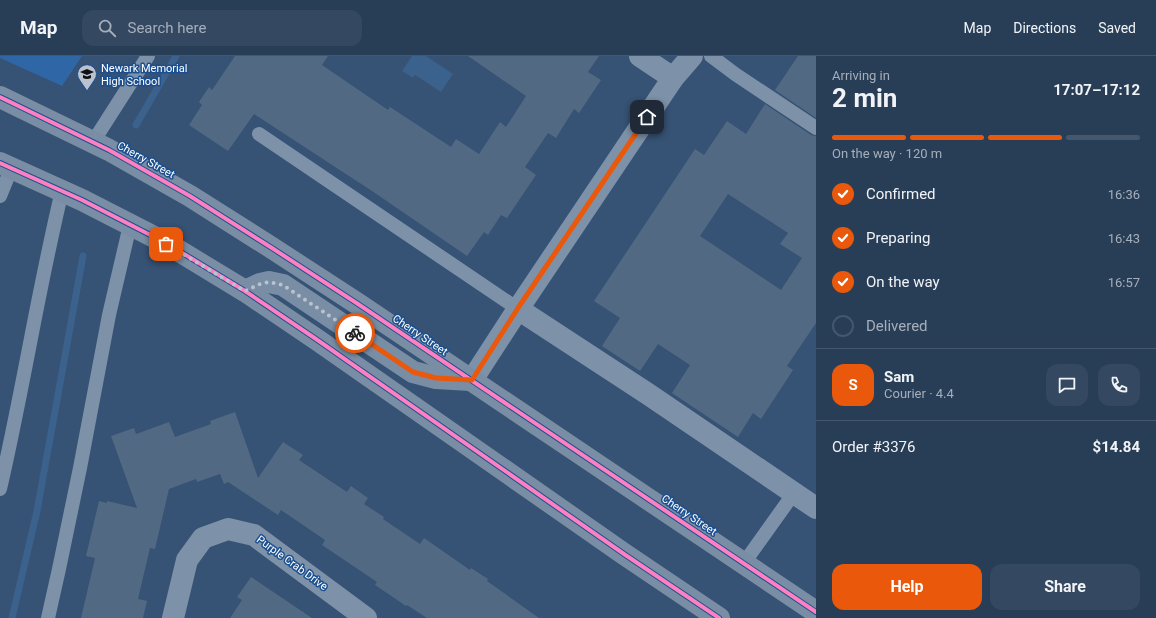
<!DOCTYPE html>
<html lang="en">
<head>
<meta charset="utf-8">
<style>
  :root { --surface:#283e57; --page:#344961; --text:#f1f3f6; --muted:#a5aeba; --line:#44576d; --accent:#ea580c }
  body { margin:0; font-family:Roboto,sans-serif; background:var(--page); color:var(--text); height:100vh; display:flex; flex-direction:column; font-size:15px; white-space:nowrap }
  * { box-sizing:border-box; margin:0 }
  p { font-size:13px; color:var(--muted) }
  .icon { flex:none; width:22px; height:22px; fill:none; stroke:currentColor; stroke-width:2; stroke-linecap:round; stroke-linejoin:round }
  .map { position:relative; flex:1; overflow:hidden }
  .drawer { display:flex; flex-direction:column; background:var(--surface); width:340px }
  .drawer>* { flex:none }
  .pin { position:absolute; display:grid; place-items:center; width:34px; height:34px; color:#fff; margin:-17px; border-radius:8px; box-shadow:0 2px 6px #0006 }
  .courier { position:absolute; display:grid; place-items:center; width:40px; height:40px; margin:-20px; border:3px solid #ea580c; border-radius:50%; background:#fff; color:#222; box-shadow:0 1px 5px #0007 }
  .summary em { font-style:normal; font-weight:700 }
  .summary div { display:flex; flex-direction:column-reverse }
  .summary { display:flex; align-items:center; justify-content:space-between; height:68px; padding:0 16px }
  h1 { font-size:26px; font-weight:700; line-height:30px }
  .bar { display:grid; grid-template-columns:repeat(4,1fr); gap:6px 4px; align-content:center; height:48px; padding:0 16px }
  .bar i { height:5px; border-radius:3px; background:var(--line) }
  .bar .on { background:var(--accent) }
  .bar p { grid-column:span 4 }
  .line { display:flex; align-items:center; gap:10px; padding:0 16px; border-top:1px solid var(--line) }
  .line div { flex:1 }
  .round { display:grid; place-items:center; flex:none; width:42px; height:42px; border-radius:12px; background:var(--page) }
  ol { padding:0 16px; list-style:none }
  li { display:flex; align-items:center; gap:12px; height:44px }
  li p { margin-inline-start:auto }
  li .icon { padding:4px; border-radius:50%; background:var(--accent); color:#fff; stroke-width:4 }
  li:last-child { color:var(--muted) }
  li i { width:22px; height:22px; border:2px solid var(--line); border-radius:50% }
  .button { display:flex; gap:8px; margin-top:auto; padding:8px 16px }
  .button a { flex:1; height:46px; border-radius:12px; background:var(--accent); color:#fff; font-size:16px; font-weight:700; line-height:46px; text-align:center }
  .button a+a { background:var(--page); color:var(--text) }
  header { display:flex; align-items:center; gap:24px; box-sizing:border-box; height:56px; padding:0 20px; background:var(--surface); border-bottom:1px solid var(--line) }
  header strong { font-size:19px }
  nav { display:flex; gap:22px; margin-inline-start:auto; font-size:14px }
  .search { width:280px; height:36px; background:var(--page); display:flex; align-items:center; gap:10px; box-sizing:border-box; padding:0 14px; border-radius:12px; color:var(--muted); font-size:15px }
  main { display:flex; flex:1; min-height:0 }
  .map>svg:first-child { display:block }
  .green { fill:#2f66a5 }
  .water { fill:#3b618d }
  .lines { fill:none; stroke-linecap:round; stroke-linejoin:round }
  .stream { stroke:#3b618d; stroke-width:7 }
  .building { fill:#526984; fill-rule:evenodd }
  .lane { stroke:#7d92a8; stroke-width:14 }
  .street { stroke:#7d92a8; stroke-width:22 }
  .secondary { stroke:#798da4; stroke-width:22 }
  .cycleway-casing { stroke:#1b4f8f; stroke-width:6 }
  .cycleway { stroke:#ff80c0; stroke-width:4 }
  .done { stroke:#b9c2ce; stroke-width:4; stroke-dasharray:0 7.2 }
  .route { stroke:#ea580c; stroke-width:5 }
  .labels { text-anchor:middle; dominant-baseline:central; stroke-width:3; stroke-linejoin:round; paint-order:stroke }
  .poi-label { font-size:11px; fill:#fff; stroke:#1b4f8f; text-anchor:start }
  .street-label { font-size:11px; fill:#fff; stroke:#1b4f8f }
</style>
</head>
<body>
<header>
<strong>Map</strong>
<div class="search"><svg class="icon" aria-label="search" viewBox="0 0 24 24"><circle cx="10" cy="10" r="6"/><path d="M15 15l6 6"/></svg>Search here</div>
<nav><a>Map</a><a>Directions</a><a>Saved</a></nav>
</header>
<main>
<div class="map">
<svg width="816" height="562" viewBox="0 0 816 562">
  <rect width="100%" height="100%" fill="#365274"/>
  <!-- green -->
  <polygon class="green" points="0,0 82,0 62,30 0,2"/>
  <!-- water -->
  <polygon class="water" points="412,0 426,0 453,18 441,36 415,19 413,22 402,15"/>
  <g class="lines">
    <!-- stream -->
    <g class="stream">
      <polyline points="136,69 176,0"/>
      <polyline points="12,562 37,455 83,200"/>
    </g>
  </g>
  <!-- building -->
  <g class="building">
    <polygon points="235,0 328,0 322,9 388,54 390,51 451,91 456,83 479,98 500,66 506,71 526,40 468,0 599,0 588,16 601,24 579,57 574,53 556,82 548,77 525,111 536,119 507,162 501,159 488,179 484,176 467,200 372,135 254,58 228,95 189,69 202,49 199,46 209,31 212,34"/>
    <polygon points="798,0 816,0 816,62 775,34"/>
    <path d="M765,48L811,79L816,80V267L787,310L793,314L761,363L753,357L738,381L672,337L690,309L658,288L640,315L602,290L620,262L594,245L695,93L704,99L727,65L746,78ZM728,138L788,177L780,188L802,202L781,234L700,180Z"/>
    <polygon points="235,356 258,422 283,386 303,399 299,404 347,436 351,430 368,442 364,448 384,461 383,463 420,488 424,482 470,514 471,512 488,523 487,525 539,562 427,562 407,549 406,550 375,529 377,526 322,489 325,484 281,454 278,459 228,426 224,428 220,418 197,426 196,423 169,433 155,493 150,492 138,543 147,545 143,562 81,562 95,502 86,500 99,445 107,447 107,445 137,452 111,380 134,372 136,378 169,366 175,381 211,368 210,365"/>
    <polygon points="251,521 312,562 230,562 242,544 237,541"/>
  </g>
  <g class="lines">
    <!-- lane -->
    <g class="lane">
      <polyline points="711,0 735,18 816,72"/>
      <polyline points="259,78 518,253"/>
      <polyline points="93,86 148,0"/>
      <polyline points="0,140 11,113"/>
      <path d="M0,433C23,334 38,234 62,135"/>
      <polyline points="744,507 794,437"/>
      <polyline points="48,562 59,513 80,412 109,259 130,169"/>
    </g>
    <!-- street -->
    <g class="street">
      <polyline points="640,0 673,22"/>
      <polyline points="518,253 648,338 816,452"/>
      <polyline points="472,324 518,253 673,22 692,0"/>
      <polyline points="173,562 187,504 203,482 228,473 254,479 366,562"/>
    </g>
    <!-- secondary -->
    <g class="secondary">
      <polyline points="0,41 109,94 190,140 272,192 358,248 816,556"/>
      <polyline points="0,107 82,144 166,187 245,235 316,283 624,498 719,562"/>
      <polyline points="245,235 260,228 269,226 283,229 413,316 436,322 470,324"/>
    </g>
    <!-- cycleway casing -->
    <g class="cycleway-casing">
      <g id="cycleway">
        <polyline points="0,41 109,94 190,140 272,192 358,248 816,556"/>
        <polyline points="0,107 82,144 166,187 245,235 316,283 624,498 719,562"/>
      </g>
    </g>
    <!-- cycleway -->
    <use href="#cycleway" class="cycleway"/>
  </g>
  <g class="lines">
    <!-- done -->
    <polyline class="done" points="166,188 245,235 260,228 269,226 283,229 355,277"/>
    <!-- route -->
    <polyline class="route" points="355,277 413,316 436,322 472,324 518,252 647,61"/>
  </g>
  <!-- icons -->
  <defs>
    <g id="school-pin" transform="scale(1)"><path d="M0 17L-7.5 6A9.5 9.5 0 1 1 7.5 6Z" fill="#b9c2ce" stroke="#1b4f8f"/><path d="M0-5L7-2L0 1L-7-2ZM-4 1L0 2.5L4 1V4Q0 6-4 4Z" fill="#111"/></g>
  </defs>
  <g fill-rule="evenodd">
    <use href="#school-pin" x="87" y="18"/>
  </g>
  <g class="labels">
    <!-- poi labels -->
    <g class="poi-label">
      <text x="101" y="12">Newark Memorial<tspan x="101" dy="13">High School</tspan></text>
    </g>
    <!-- street labels -->
    <g class="street-label">
      <text transform="translate(146 104) rotate(29)">Cherry Street</text>
      <text transform="translate(420 279) rotate(34)">Cherry Street</text>
      <text transform="translate(689 459) rotate(34)">Cherry Street</text>
      <text transform="translate(292 507) rotate(36)">Purple Crab Drive</text>
    </g>
  </g>
</svg>
<div class="pin" style="left:166px;top:188px;background:#ea580c"><svg class="icon" aria-label="bag" viewBox="0 0 24 24"><path d="M5 8h14l-1 12H6zM9 8a3 3 0 0 1 6 0"/></svg></div>
<div class="pin" style="left:647px;top:61px;background:#1f2937"><svg class="icon" aria-label="home" viewBox="0 0 24 24"><path d="M3 11l9-7 9 7M6 9v11h12V9"/></svg></div>
<div class="courier" style="left:355px;top:277px"><svg class="icon" aria-label="bike" viewBox="0 0 24 24"><circle cx="6" cy="16" r="4"/><circle cx="18" cy="16" r="4"/><path d="M6 16l4-8h5l3 8M10 8l3 8H6M13 5h3"/></svg></div>
</div>
<section class="drawer">
<div class="summary"><div><h1>2 min</h1><p>Arriving in</p></div><em>17:07–17:12</em></div>
<div class="bar"><i class="on"></i><i class="on"></i><i class="on"></i><i></i><p>On the way · 120 m</p></div>
<ol>
<li><svg class="icon" aria-label="check" viewBox="0 0 24 24"><path d="M5 12l5 5 9-10"/></svg>Confirmed<p>16:36</p></li>
<li><svg class="icon" aria-label="check" viewBox="0 0 24 24"><path d="M5 12l5 5 9-10"/></svg>Preparing<p>16:43</p></li>
<li><svg class="icon" aria-label="check" viewBox="0 0 24 24"><path d="M5 12l5 5 9-10"/></svg>On the way<p>16:57</p></li>
<li><i></i>Delivered</li>
</ol>
<div class="line" style="height:72px"><b class="round" style="background:var(--accent);color:#fff">S</b><div><b>Sam</b><p>Courier · 4.4</p></div><a class="round"><svg class="icon" aria-label="chat" viewBox="0 0 24 24"><path d="M4 5h16v11H9l-5 4z"/></svg></a><a class="round"><svg class="icon" aria-label="phone" viewBox="0 0 24 24"><path d="M5 4h4l2 5-3 2q2 4 5 5l2-3 5 2v4C11 20 4 13 5 4z"/></svg></a></div>
<div class="line" style="height:52px"><div>Order #3376</div><b>$14.84</b></div>
<div class="button"><a>Help</a><a>Share</a></div>
</section>
</main>
</body>
</html>
